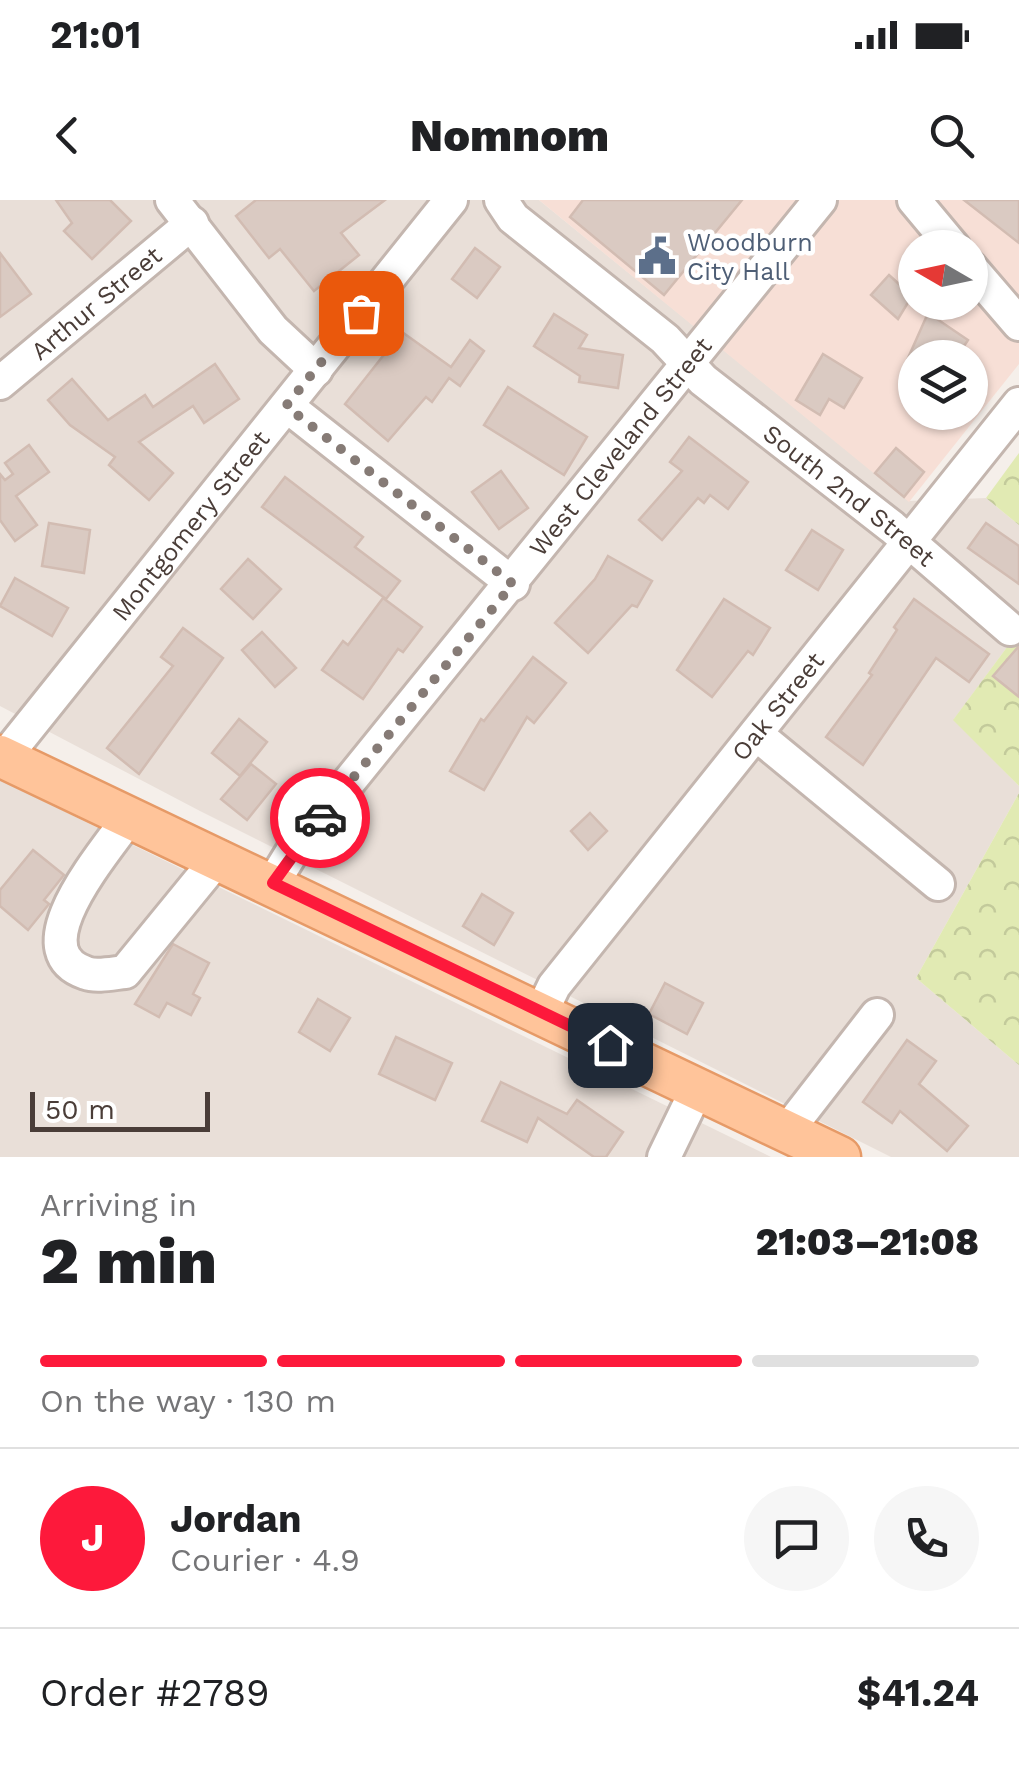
<!DOCTYPE html>
<html lang="en">
<head>
<meta charset="utf-8">
<style>
  :root { --surface:#fff; --page:#f6f6f6; --text:#202124; --muted:#757577; --line:#e0e0e0; --accent:#fd193b }
  body { margin:0; font-family:"Work Sans",sans-serif; background:var(--page); color:var(--text); height:100vh; display:flex; flex-direction:column; font-size:38px; white-space:nowrap }
  * { box-sizing:border-box; margin:0 }
  p { font-size:32px; color:var(--muted) }
  .icon { flex:none; width:55px; height:55px; fill:none; stroke:currentColor; stroke-width:2; stroke-linecap:round; stroke-linejoin:round }
  .map { position:relative; height:957px; overflow:hidden }
  .drawer { display:flex; flex-direction:column; background:var(--surface); flex:1 }
  .drawer>* { flex:none }
  .needle { width:65px; rotate:279deg }
  .buttons { position:absolute; left:898px; top:30px; display:grid; gap:20px }
  .buttons a { display:grid; place-items:center; width:90px; height:90px; border-radius:50%; background:var(--surface); box-shadow:0 2px 8px #0004; font-size:50px }
  .scale { position:absolute; left:30px; bottom:25px; width:180px; box-sizing:border-box; padding-left:10px; border:5px solid #4a3d38; border-top:0; font-size:28px; line-height:35px; white-space:nowrap; color:#4a3d38; -webkit-text-stroke:8px #fff; paint-order:stroke }
  .pin { position:absolute; display:grid; place-items:center; width:85px; height:85px; color:#fff; margin:-42px; border-radius:20px; box-shadow:0 5px 15px #0006 }
  .courier { position:absolute; display:grid; place-items:center; width:100px; height:100px; margin:-50px; border:8px solid #fd193b; border-radius:50%; background:#fff; color:#222; box-shadow:0 2px 12px #0007 }
  .head em { font-style:normal; font-weight:800 }
  .head div { display:flex; flex-direction:column-reverse }
  .head { display:flex; align-items:center; justify-content:space-between; height:170px; padding:0 40px }
  h1 { font-size:65px; font-weight:800; line-height:75px }
  .bar { display:grid; grid-template-columns:repeat(4,1fr); gap:15px 10px; align-content:center; height:120px; padding:0 40px }
  .bar i { height:12px; border-radius:8px; background:var(--line) }
  .bar .on { background:var(--accent) }
  .bar p { grid-column:span 4 }
  .line { display:flex; align-items:center; gap:25px; padding:0 40px; border-top:2px solid var(--line) }
  .line div { flex:1 }
  .round { display:grid; place-items:center; flex:none; width:105px; height:105px; border-radius:52px; background:var(--page) }
  .status { display:flex; justify-content:space-between; align-items:center; height:70px; padding:0 50px; background:var(--surface); direction:ltr }
  .status svg { height:28px; fill:currentColor }
  header { display:flex; justify-content:space-between; align-items:center; height:130px; padding:0 40px; background:var(--surface); font-size:45px; font-weight:800 }
  .map>svg:first-child { display:block }
  .residential { fill:#e9dfd8 }
  .commercial { fill:#f7dfd6; fill-rule:evenodd }
  .forest { fill:url(#forest-crowns) }
  .building { fill:#dacac2; stroke:#d2bcb2; stroke-width:2.5 }
  .lines { fill:none; stroke-linecap:round; stroke-linejoin:round }
  .minor-casing { stroke:#c4b6af; stroke-width:38 }
  .major-casing { stroke:#e69a67; stroke-width:45 }
  .minor { stroke:#fff; stroke-width:32 }
  .major { stroke:#ffc49a; stroke-width:40 }
  .done { stroke:#867b76; stroke-width:10; stroke-dasharray:0 18 }
  .route { stroke:#fd193b; stroke-width:12 }
  .labels { text-anchor:middle; dominant-baseline:central; stroke-width:9; stroke-linejoin:round; paint-order:stroke }
  .service-label { font-size:25px; fill:#4e5e75; stroke:#fff; text-anchor:start }
  .street-label { font-size:25px; fill:#4a3d38; stroke:#fff }
</style>
</head>
<body>
<div class="status"><b>21:01</b><svg viewBox="0 0 49 12"><path d="M0 12V9h3v3zM5 12V6h3v6zM10 12V3h3v9zM15 12V0h3v12zM26 1h20v11H26zM47 4h2v5h-2z"/></svg></div>
<header><svg class="icon" aria-label="back" viewBox="0 0 24 24"><path d="M15 5l-7 7 7 7"/></svg>Nomnom<svg class="icon" aria-label="search" viewBox="0 0 24 24"><circle cx="10" cy="10" r="6"/><path d="M15 15l6 6"/></svg></header>
<div class="map">
<svg width="1019" height="957" viewBox="0 0 1019 957">
  <defs>
    <pattern id="forest-crowns" width="20" height="18" patternUnits="userSpaceOnUse" patternTransform="scale(2.5)"><rect width="20" height="18" fill="#e1eab3"/><path d="M2 6a3 3 0 1 1 6 0M12 15a3 3 0 1 1 6 0" fill="none" stroke="#c3ca9b"/></pattern>
  </defs>
  <rect width="100%" height="100%" fill="#f5efea"/>
  <!-- residential -->
  <g class="residential">
    <polygon points="0,0 539,0 909,301 986,298 1019,325 1019,431 954,519 1019,586 1019,593 916,778 1019,865 1019,957 891,957 200,611 0,506"/>
    <polygon points="0,580 771,957 0,957"/>
  </g>
  <!-- commercial -->
  <path class="commercial" d="M539,0H1019V164L909,302ZM915,48H970V102H915ZM915,158H970V212H915Z"/>
  <!-- forest -->
  <g class="forest">
    <polygon points="1019,253 1019,325 986,298"/>
    <polygon points="1019,431 1019,586 953,520"/>
    <polygon points="1019,593 1019,865 916,778"/>
  </g>
  <!-- building -->
  <g class="building">
    <polygon points="56,0 110,0 131,21 92,59 64,31 72,23"/>
    <polygon points="256,0 385,0 341,33 359,55 314,91 280,49 269,58 236,16"/>
    <polygon points="583,0 742,0 664,95 570,17"/>
    <polygon points="964,0 1019,0 1019,43"/>
    <polygon points="475,48 500,67 477,98 452,79"/>
    <polygon points="0,53 31,94 0,117"/>
    <polygon points="889,75 912,96 898,119 871,95"/>
    <polygon points="928,113 968,140 956,158 908,158"/>
    <polygon points="554,114 587,135 579,148 623,155 618,188 579,182 580,176 534,146"/>
    <polygon points="402,132 451,167 470,140 484,151 460,186 449,178 432,202 426,197 388,241 345,204"/>
    <polygon points="823,154 862,178 844,208 829,199 820,215 796,200"/>
    <polygon points="215,164 239,199 204,223 193,206 139,242 173,273 149,300 109,265 115,257 70,225 48,200 72,179 108,220 145,195 153,207"/>
    <polygon points="508,187 587,237 564,275 484,225"/>
    <polygon points="689,237 748,282 728,309 710,295 704,303 698,298 662,340 639,320 682,271 670,262"/>
    <polygon points="29,245 49,272 16,296 37,325 15,341 0,320 0,274 5,280 13,274 5,263"/>
    <polygon points="896,248 924,272 904,297 875,273"/>
    <polygon points="501,271 528,308 499,329 472,292"/>
    <polygon points="285,277 363,337 355,347 400,381 386,399 262,307"/>
    <polygon points="49,323 90,330 84,373 42,366"/>
    <polygon points="986,323 1019,346 1019,384 968,348"/>
    <polygon points="812,330 843,350 818,390 786,370"/>
    <polygon points="608,356 652,381 637,407 632,405 588,453 555,423 595,379"/>
    <polygon points="248,359 281,389 253,419 221,389"/>
    <polygon points="15,378 68,408 52,436 0,406"/>
    <polygon points="383,398 422,427 403,452 398,449 363,499 322,470 343,441 348,445"/>
    <polygon points="724,399 770,428 753,455 748,451 712,497 677,470"/>
    <polygon points="914,399 989,454 969,482 936,458 863,565 826,537 872,475 869,473 897,430 894,427"/>
    <polygon points="183,428 223,458 139,574 107,548 173,466 161,457"/>
    <polygon points="262,432 296,468 275,487 242,450"/>
    <polygon points="1019,446 1019,497 993,476"/>
    <polygon points="533,457 566,483 534,523 527,517 484,590 450,571 481,519 484,521"/>
    <polygon points="239,519 267,542 240,576 212,553"/>
    <polygon points="251,564 276,584 247,620 221,599"/>
    <polygon points="590,613 607,631 588,650 571,631"/>
    <polygon points="33,650 64,675 44,700 49,704 28,730 0,706 0,690"/>
    <polygon points="482,694 513,713 494,745 463,726"/>
    <polygon points="173,744 209,763 193,794 200,798 191,815 167,803 159,817 135,804"/>
    <polygon points="665,783 703,803 687,834 649,814"/>
    <polygon points="318,799 350,818 330,851 299,832"/>
    <polygon points="396,837 452,863 435,900 379,874"/>
    <polygon points="907,840 936,861 919,884 968,926 947,951 900,911 892,923 863,902"/>
    <polygon points="501,882 567,914 577,900 623,932 606,957 594,957 538,918 527,942 482,921"/>
  </g>
  <g class="lines">
    <!-- minor casing -->
    <g class="minor-casing">
      <g id="minor">
        <polyline points="172,0 273,130 316,170"/>
        <path id="s1" d="M501,0L513,18L665,139L703,180L892,327L1010,429"/>
        <polyline points="914,0 954,48"/>
        <polyline points="970,67 1019,124"/>
        <path id="s2" d="M0,183L192,23"/>
        <polyline points="287,206 513,384"/>
        <polyline points="756,534 938,684"/>
        <path id="s3" d="M4,558L451,0"/>
        <path d="M130,616C108,649 17,750 86,773C97,777 114,773 125,772L219,657"/>
        <path id="s4" d="M273,683L292,652L820,0"/>
        <path id="s5" d="M541,813L554,786L1019,204"/>
        <polyline points="787,931 877,815"/>
        <polyline points="664,957 698,887"/>
      </g>
    </g>
    <!-- major casing -->
    <g class="major-casing">
      <polyline id="major" points="0,556 840,957"/>
    </g>
    <!-- minor -->
    <use href="#minor" class="minor"/>
    <!-- major -->
    <use href="#major" class="major"/>
  </g>
  <g class="lines">
    <!-- done -->
    <polyline class="done" points="320,618 513,384 286,206 361,113"/>
    <!-- route -->
    <polyline class="route" points="320,618 273,683 610,845"/>
  </g>
  <!-- icons -->
  <defs>
    <g id="civic-bare" transform="scale(3)"><path d="M-.6-6.5H3V-4.5H.6V-3L4-1V1h2V6H-6V1h2V-1L-.6-3ZM-1.2 2.5V6h2.4V2.5Z" fill="#5c6f8a" stroke="#fff" stroke-width="2.5" paint-order="stroke"/></g>
  </defs>
  <g fill-rule="evenodd">
    <use href="#civic-bare" x="657" y="56"/>
  </g>
  <g class="labels">
    <!-- service labels -->
    <g class="service-label">
      <text x="687" y="42">Woodburn<tspan x="687" dy="29">City Hall</tspan></text>
    </g>
    <!-- street labels -->
    <g class="street-label">
      <text stroke="none"><textPath href="#s2" startOffset="125">Arthur Street</textPath></text>
      <text stroke="none"><textPath href="#s4" startOffset="558">West Cleveland Street</textPath></text>
      <text stroke="none"><textPath href="#s1" startOffset="458">South 2nd Street</textPath></text>
      <text stroke="none"><textPath href="#s3" startOffset="298">Montgomery Street</textPath></text>
      <text stroke="none"><textPath href="#s5" startOffset="388">Oak Street</textPath></text>
    </g>
  </g>
</svg>
<div class="buttons">
<a><svg class="needle" viewBox="-14 -14 28 28"><path d="M0-13l5 13h-10z" fill="#e53935"/><path d="M0 13l5-13h-10z" fill="#757577"/></svg></a>
<a><svg class="icon" aria-label="layers" viewBox="0 0 24 24"><path d="M12 4l9 5-9 5-9-5zM3 14l9 5 9-5"/></svg></a>
</div>
<div class="scale">50 m</div>
<div class="pin" style="left:361px;top:113px;background:#ea580c"><svg class="icon" aria-label="bag" viewBox="0 0 24 24"><path d="M5 8h14l-1 12H6zM9 8a3 3 0 0 1 6 0"/></svg></div>
<div class="pin" style="left:610px;top:845px;background:#1f2937"><svg class="icon" aria-label="home" viewBox="0 0 24 24"><path d="M3 11l9-7 9 7M6 9v11h12V9"/></svg></div>
<div class="courier" style="left:320px;top:618px"><svg class="icon" aria-label="car" viewBox="0 0 24 24"><path d="M5 17H2v-5l4-1 3-4h7l3 4 3 1v5h-3M9 17h6M6 11h13"/><circle cx="7" cy="17" r="2"/><circle cx="17" cy="17" r="2"/></svg></div>
</div>
<section class="drawer">
<div class="head"><div><h1>2 min</h1><p>Arriving in</p></div><em>21:03–21:08</em></div>
<div class="bar"><i class="on"></i><i class="on"></i><i class="on"></i><i></i><p>On the way · 130 m</p></div>
<div class="line" style="height:180px"><b class="round" style="background:var(--accent);color:#fff">J</b><div><b>Jordan</b><p>Courier · 4.9</p></div><a class="round"><svg class="icon" aria-label="chat" viewBox="0 0 24 24"><path d="M4 5h16v11H9l-5 4z"/></svg></a><a class="round"><svg class="icon" aria-label="phone" viewBox="0 0 24 24"><path d="M5 4h4l2 5-3 2q2 4 5 5l2-3 5 2v4C11 20 4 13 5 4z"/></svg></a></div>
<div class="line" style="height:130px"><div>Order #2789</div><b>$41.24</b></div>
</section>
</body>
</html>
